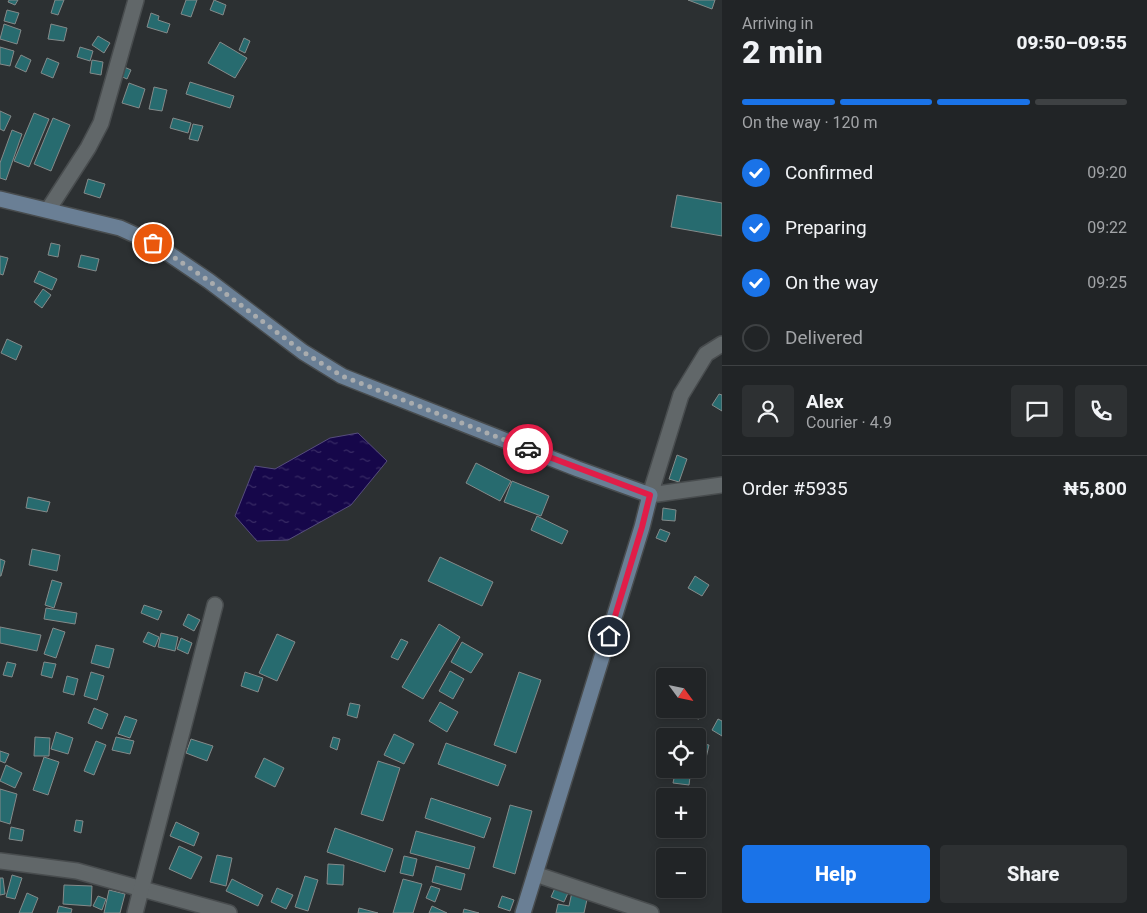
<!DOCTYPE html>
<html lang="en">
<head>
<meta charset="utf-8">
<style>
  :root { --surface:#212426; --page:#2d3032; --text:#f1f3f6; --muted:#a2a4a7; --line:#3e4143; --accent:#1a73e8 }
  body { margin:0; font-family:Roboto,sans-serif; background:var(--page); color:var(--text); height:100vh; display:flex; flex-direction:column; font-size:19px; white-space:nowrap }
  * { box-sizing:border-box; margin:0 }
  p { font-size:16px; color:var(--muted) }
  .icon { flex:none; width:28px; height:28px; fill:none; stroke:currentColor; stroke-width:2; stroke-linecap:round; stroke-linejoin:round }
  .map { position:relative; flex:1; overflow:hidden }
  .panel { display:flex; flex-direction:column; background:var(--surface); width:425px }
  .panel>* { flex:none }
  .needle { width:32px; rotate:123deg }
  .tools { position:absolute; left:656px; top:668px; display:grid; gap:10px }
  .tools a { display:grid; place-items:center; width:50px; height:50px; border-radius:5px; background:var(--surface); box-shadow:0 2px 8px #0003,0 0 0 1px var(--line); font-size:25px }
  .pin { position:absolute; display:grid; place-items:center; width:42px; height:42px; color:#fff; margin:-21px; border:2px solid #fff; border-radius:50%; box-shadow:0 1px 5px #0007 }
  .courier { position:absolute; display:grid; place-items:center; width:50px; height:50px; margin:-25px; border:4px solid #e11d48; border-radius:50%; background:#fff; color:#222; box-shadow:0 1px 6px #0007 }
  .overview em { font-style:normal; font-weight:800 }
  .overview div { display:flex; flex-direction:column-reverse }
  .overview { display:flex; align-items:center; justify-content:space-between; height:85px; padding:0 20px }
  h1 { font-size:32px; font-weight:800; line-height:38px }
  .bar { display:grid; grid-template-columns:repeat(4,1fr); gap:8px 5px; align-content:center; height:60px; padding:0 20px }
  .bar i { height:6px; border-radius:4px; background:var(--line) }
  .bar .active { background:var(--accent) }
  .bar p { grid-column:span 4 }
  .line { display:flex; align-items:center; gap:12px; padding:0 20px; border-top:1px solid var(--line) }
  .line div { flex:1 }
  .round { display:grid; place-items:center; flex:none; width:52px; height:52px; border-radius:5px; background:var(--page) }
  ol { padding:0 20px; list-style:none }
  li { display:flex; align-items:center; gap:15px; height:55px }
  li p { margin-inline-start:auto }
  li .icon { padding:5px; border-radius:50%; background:var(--accent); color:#fff; stroke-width:4 }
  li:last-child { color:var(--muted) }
  li i { width:28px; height:28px; border:2px solid var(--line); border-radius:50% }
  .cta { display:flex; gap:10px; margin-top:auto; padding:10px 20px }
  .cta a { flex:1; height:58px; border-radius:5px; background:var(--accent); color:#fff; font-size:20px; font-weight:800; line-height:58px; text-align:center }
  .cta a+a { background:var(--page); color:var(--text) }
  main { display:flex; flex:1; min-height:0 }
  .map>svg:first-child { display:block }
  .water { fill:url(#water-ripples); stroke:#564d7c }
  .building { fill:#276b6f; stroke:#848a8a }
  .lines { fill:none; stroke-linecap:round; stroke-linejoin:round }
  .street-casing { stroke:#484c4e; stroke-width:18 }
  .secondary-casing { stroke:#484c4e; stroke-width:18 }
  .street { stroke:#616769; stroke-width:15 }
  .secondary { stroke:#6a7f95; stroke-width:15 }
  .done { stroke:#a9acae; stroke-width:5; stroke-dasharray:0 9 }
  .route { stroke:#e11d48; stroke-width:6 }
</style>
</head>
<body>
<main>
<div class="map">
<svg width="722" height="913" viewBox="0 0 722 913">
  <defs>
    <pattern id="water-ripples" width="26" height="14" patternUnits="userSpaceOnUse" patternTransform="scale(1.25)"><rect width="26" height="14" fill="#16074a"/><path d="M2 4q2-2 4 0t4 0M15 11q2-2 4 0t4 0" fill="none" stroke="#382b65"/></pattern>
  </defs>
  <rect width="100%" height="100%" fill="#2c3032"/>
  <!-- water -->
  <polygon class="water" points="358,433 387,461 351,505 288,540 257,541 235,516 255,466 275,469 330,438"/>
  <!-- building -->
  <g class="building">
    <polygon points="9,0 18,0 15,5 8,2"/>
    <polygon points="55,0 64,0 58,15 51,13"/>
    <polygon points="186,0 197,0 191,17 181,14"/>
    <polygon points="214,0 226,5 223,15 210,10"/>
    <polygon points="688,0 715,0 712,9"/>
    <polygon points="7,10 19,13 15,24 4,21"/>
    <polygon points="151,13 159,16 158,20 170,24 167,33 147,27"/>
    <polygon points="4,24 21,30 17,44 0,39"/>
    <polygon points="51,24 67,28 64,41 48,39"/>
    <polygon points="98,36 110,43 104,53 92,45"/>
    <polygon points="244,38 250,41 245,53 239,50"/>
    <polygon points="220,42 247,58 235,78 208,63"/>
    <polygon points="0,47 14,51 10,66 0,64"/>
    <polygon points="80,47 93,51 90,61 77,57"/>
    <polygon points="21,55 31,60 26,72 15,67"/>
    <polygon points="47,58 59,63 53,78 41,73"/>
    <polygon points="92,60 103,62 101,75 90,73"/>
    <polygon points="122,66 131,70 127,79 118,75"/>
    <polygon points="190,82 234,96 230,108 186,94"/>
    <polygon points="129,83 145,89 139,108 122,103"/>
    <polygon points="154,87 167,90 162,111 149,109"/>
    <polygon points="0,111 11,116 4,131 0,129"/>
    <polygon points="34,113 49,119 29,167 14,161"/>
    <polygon points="53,118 70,125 51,171 34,164"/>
    <polygon points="173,118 191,123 188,133 170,128"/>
    <polygon points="193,124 203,126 198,141 189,139"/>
    <polygon points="12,130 22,134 6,180 0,178 0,163"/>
    <polygon points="88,179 105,184 100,198 84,193"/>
    <polygon points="677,195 722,203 722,236 671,227"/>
    <polygon points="51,243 60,245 58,257 48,255"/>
    <polygon points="81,255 99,259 96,271 78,267"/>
    <polygon points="0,256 8,258 3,275 0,274"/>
    <polygon points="39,271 57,279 52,290 34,282"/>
    <polygon points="43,289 51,295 42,308 34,302"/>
    <polygon points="7,339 22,346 16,360 1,353"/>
    <polygon points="719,394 722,395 722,411 712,405"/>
    <polygon points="677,455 687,459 679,482 669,479"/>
    <polygon points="476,463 511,481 500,501 466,483"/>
    <polygon points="512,481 549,496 541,516 504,502"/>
    <polygon points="28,497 50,502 47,512 26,508"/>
    <polygon points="663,508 676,510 675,521 662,520"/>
    <polygon points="537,516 568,531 562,544 531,530"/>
    <polygon points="660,529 670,533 666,542 656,538"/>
    <polygon points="32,549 60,555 57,571 29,565"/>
    <polygon points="440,557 493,582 482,606 428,581"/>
    <polygon points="0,559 5,561 1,576 0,576"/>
    <polygon points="695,576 709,585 702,596 688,588"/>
    <polygon points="52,580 62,583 54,608 45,605"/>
    <polygon points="144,605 162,611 158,620 141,613"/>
    <polygon points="46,608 77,613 75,624 44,619"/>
    <polygon points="188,614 200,620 194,631 183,625"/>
    <polygon points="439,624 460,637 423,699 402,687"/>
    <polygon points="0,627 41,635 37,651 0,643"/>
    <polygon points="53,628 65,632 56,658 44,654"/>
    <polygon points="148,632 159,637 155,647 143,642"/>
    <polygon points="161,633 178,637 175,651 158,647"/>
    <polygon points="277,634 295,642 277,681 259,673"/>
    <polygon points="181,638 192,643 188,654 177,649"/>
    <polygon points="401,639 408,642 398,660 391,657"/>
    <polygon points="462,642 483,654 471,673 451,662"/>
    <polygon points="96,645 114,649 109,668 91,663"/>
    <polygon points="7,662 16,664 12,677 3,675"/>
    <polygon points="44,662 56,664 52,678 41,675"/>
    <polygon points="450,671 464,679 453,699 439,691"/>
    <polygon points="91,672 104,676 97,700 84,696"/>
    <polygon points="245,672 263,678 258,692 241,686"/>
    <polygon points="519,672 541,680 516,753 494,745"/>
    <polygon points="67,676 78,679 74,695 63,692"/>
    <polygon points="698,693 705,695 699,719 685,716 687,709 698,709"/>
    <polygon points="440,702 458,712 447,732 429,721"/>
    <polygon points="350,703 360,705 357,718 347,715"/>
    <polygon points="94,708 108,714 102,729 88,723"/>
    <polygon points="125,716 137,720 130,738 118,734"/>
    <polygon points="718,719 722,721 722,736 712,730"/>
    <polygon points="56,732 73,738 68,754 51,749"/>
    <polygon points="394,734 414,744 404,764 384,755"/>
    <polygon points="35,737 50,738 49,756 34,756"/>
    <polygon points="116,737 134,741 130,754 112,750"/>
    <polygon points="333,737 340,739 337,750 330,747"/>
    <polygon points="191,739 213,746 207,761 186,753"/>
    <polygon points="96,741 106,745 94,775 84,771"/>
    <polygon points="446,743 506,765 498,786 438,764"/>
    <polygon points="698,743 709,745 706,758 698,756"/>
    <polygon points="0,751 9,754 5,763 0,761"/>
    <polygon points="44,757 59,762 48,795 33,790"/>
    <polygon points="264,758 284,768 275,787 255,777"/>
    <polygon points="378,761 400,768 383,821 361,814"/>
    <polygon points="6,765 22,773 15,788 0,781"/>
    <polygon points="676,769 691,769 689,785 673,783"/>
    <polygon points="0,789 17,794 10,824 0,821"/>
    <polygon points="431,798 491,818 484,838 425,818"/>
    <polygon points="510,805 532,811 515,874 493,867"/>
    <polygon points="665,817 665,829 681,829 680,836 663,834"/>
    <polygon points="76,820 83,821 81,833 74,831"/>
    <polygon points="176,822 199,833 194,846 170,836"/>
    <polygon points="11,827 24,830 22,841 9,839"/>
    <polygon points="335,828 393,849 385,872 327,852"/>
    <polygon points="416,831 475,847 469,869 410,853"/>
    <polygon points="179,846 202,857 191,879 169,869"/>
    <polygon points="217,855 232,858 226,886 210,882"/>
    <polygon points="404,856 417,859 413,876 400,873"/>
    <polygon points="328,864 344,865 343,885 327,884"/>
    <polygon points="436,866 465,874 461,890 432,882"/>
    <polygon points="12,875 22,878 15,899 6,897"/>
    <polygon points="305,876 318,880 308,911 295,907"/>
    <polygon points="0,878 3,878 5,894 0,895"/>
    <polygon points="232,879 263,895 258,906 226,891"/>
    <polygon points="403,879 422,884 413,913 393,913"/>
    <polygon points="64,885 92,886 91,906 63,904"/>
    <polygon points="431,886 440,889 435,902 426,898"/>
    <polygon points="277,888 293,895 286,909 271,902"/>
    <polygon points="555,888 568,893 564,902 551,897"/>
    <polygon points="109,890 125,894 120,913 104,913"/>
    <polygon points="572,892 588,895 584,913 556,913 558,904 569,906"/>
    <polygon points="27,893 38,898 32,913 19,913"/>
    <polygon points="98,896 106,899 102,910 93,906"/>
    <polygon points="502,896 514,900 510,911 498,907"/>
    <polygon points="59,906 72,909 71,913 57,913"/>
    <polygon points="432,906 447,913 429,913"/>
    <polygon points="359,908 378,913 358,913"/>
    <polygon points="464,909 479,913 463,913"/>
  </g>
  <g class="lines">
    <!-- street casing -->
    <g class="street-casing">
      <g id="street">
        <polyline points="48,210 88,148 101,123 136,0"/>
        <polyline points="722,344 706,354 681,395 650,495 722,485"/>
        <polyline points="0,861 77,871 229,913"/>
        <polyline points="535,874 651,913"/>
        <polyline points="135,913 215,605"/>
      </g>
    </g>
    <!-- secondary casing -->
    <g class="secondary-casing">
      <polyline id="secondary" points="0,199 120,228 153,243 209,281 303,352 342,376 578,469 650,495 642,527 523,913"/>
    </g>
    <!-- street -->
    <use href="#street" class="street"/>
    <!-- secondary -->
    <use href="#secondary" class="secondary"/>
  </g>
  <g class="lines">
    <!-- done -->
    <polyline class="done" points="153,243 209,281 303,352 342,376 528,449"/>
    <!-- route -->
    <polyline class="route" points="528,449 650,495 642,527 609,636"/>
  </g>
</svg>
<div class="tools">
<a><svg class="needle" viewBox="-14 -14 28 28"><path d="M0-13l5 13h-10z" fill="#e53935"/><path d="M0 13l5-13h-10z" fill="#a2a4a7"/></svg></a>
<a><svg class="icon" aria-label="locate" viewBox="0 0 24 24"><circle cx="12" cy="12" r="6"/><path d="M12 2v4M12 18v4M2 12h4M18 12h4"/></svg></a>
<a>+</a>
<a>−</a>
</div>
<div class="pin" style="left:153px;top:243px;background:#ea580c"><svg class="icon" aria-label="bag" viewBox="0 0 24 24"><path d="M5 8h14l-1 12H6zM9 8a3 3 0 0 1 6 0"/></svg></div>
<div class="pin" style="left:609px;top:636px;background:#1f2937"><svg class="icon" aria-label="home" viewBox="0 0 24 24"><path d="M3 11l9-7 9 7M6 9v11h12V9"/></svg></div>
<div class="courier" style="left:528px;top:449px"><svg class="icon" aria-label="car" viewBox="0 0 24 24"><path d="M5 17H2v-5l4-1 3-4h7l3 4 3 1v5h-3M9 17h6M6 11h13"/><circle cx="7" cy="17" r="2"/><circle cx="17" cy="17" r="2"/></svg></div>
</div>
<section class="panel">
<div class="overview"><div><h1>2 min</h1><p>Arriving in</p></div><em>09:50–09:55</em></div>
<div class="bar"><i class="active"></i><i class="active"></i><i class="active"></i><i></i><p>On the way · 120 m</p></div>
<ol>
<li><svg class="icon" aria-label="check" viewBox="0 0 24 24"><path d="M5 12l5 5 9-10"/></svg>Confirmed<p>09:20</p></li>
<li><svg class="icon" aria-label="check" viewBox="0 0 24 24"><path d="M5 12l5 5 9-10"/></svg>Preparing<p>09:22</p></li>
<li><svg class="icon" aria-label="check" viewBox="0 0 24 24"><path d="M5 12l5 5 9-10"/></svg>On the way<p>09:25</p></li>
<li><i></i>Delivered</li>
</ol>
<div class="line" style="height:90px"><a class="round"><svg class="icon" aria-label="person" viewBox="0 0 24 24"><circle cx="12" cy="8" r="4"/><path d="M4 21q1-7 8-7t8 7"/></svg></a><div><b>Alex</b><p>Courier · 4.9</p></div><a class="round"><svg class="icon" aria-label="chat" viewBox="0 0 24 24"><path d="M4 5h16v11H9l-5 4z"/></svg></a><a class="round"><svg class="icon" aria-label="phone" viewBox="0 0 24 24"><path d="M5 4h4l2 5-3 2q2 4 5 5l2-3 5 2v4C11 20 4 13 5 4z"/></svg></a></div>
<div class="line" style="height:65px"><div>Order #5935</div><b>₦5,800</b></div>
<div class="cta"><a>Help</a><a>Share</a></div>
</section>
</main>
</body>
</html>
